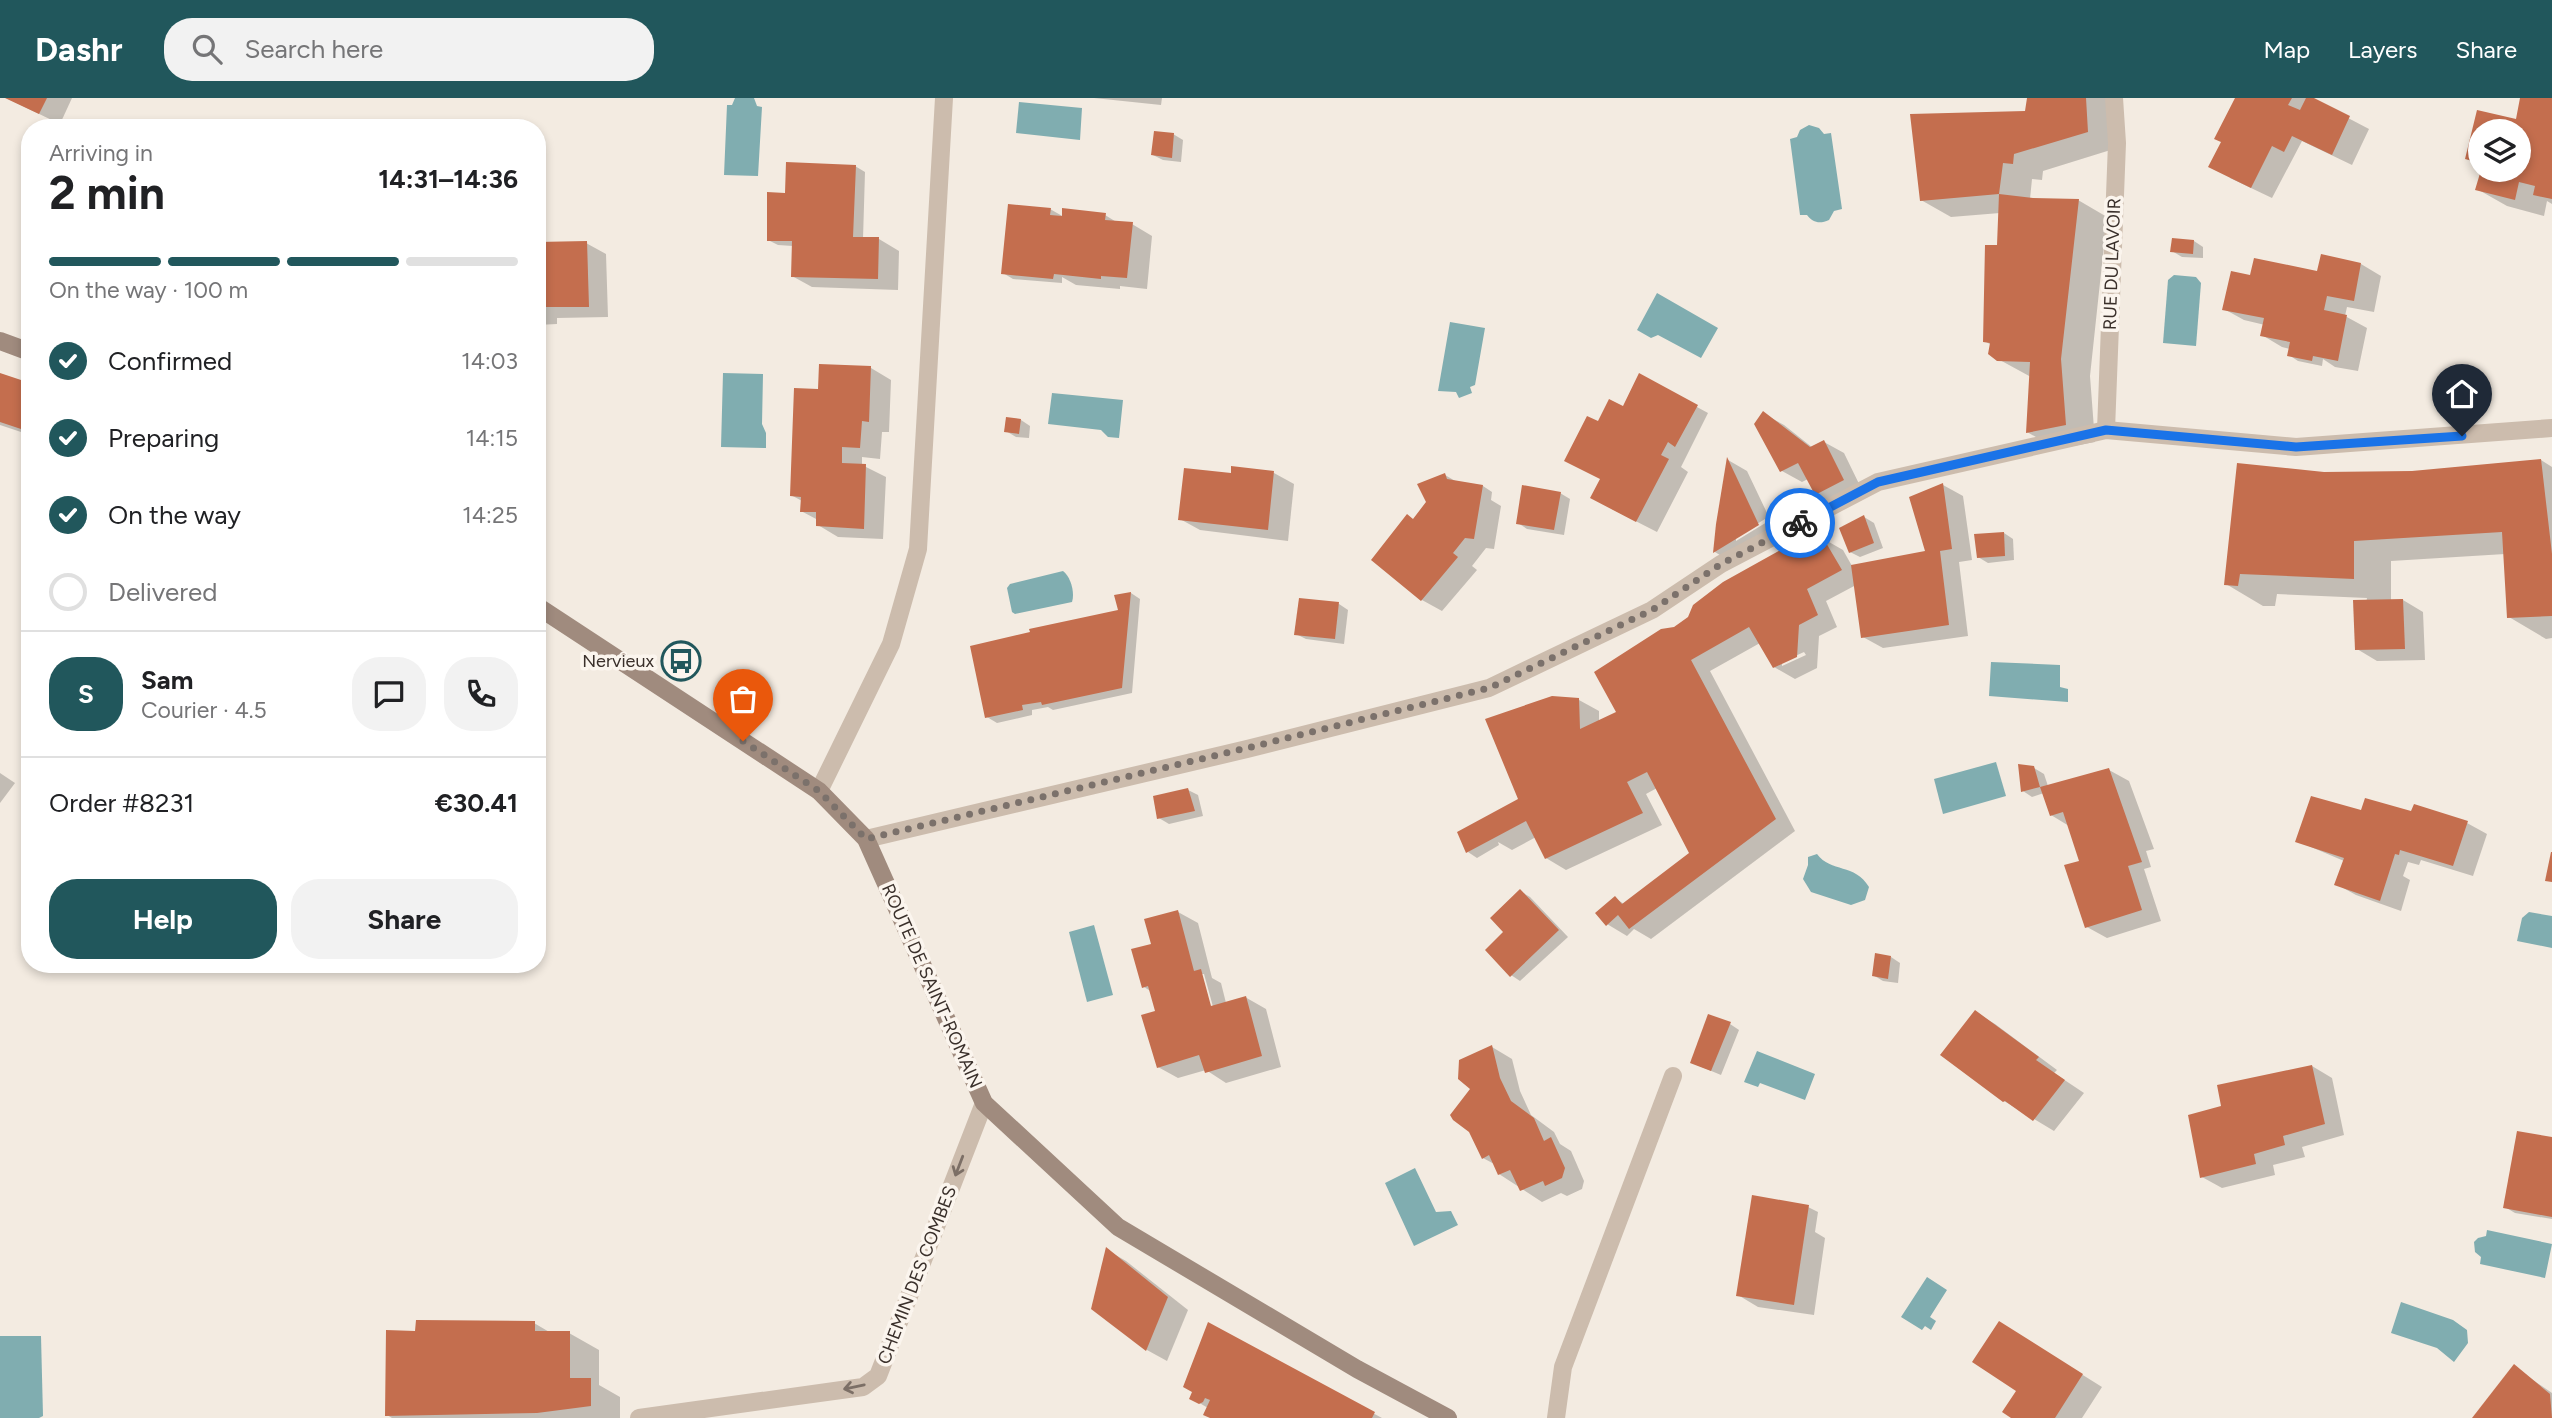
<!DOCTYPE html>
<html lang="en">
<head>
<meta charset="utf-8">
<style>
  :root { --surface:#fff; --page:#f2f2f2; --text:#202124; --muted:#757577; --line:#e0e0e0; --accent:#21575c }
  body { margin:0; font-family:Figtree,sans-serif; background:var(--page); color:var(--text); height:100vh; display:flex; flex-direction:column; font-size:26px; white-space:nowrap }
  * { box-sizing:border-box; margin:0 }
  p { font-size:23px; color:var(--muted) }
  .icon { flex:none; width:38px; height:38px; fill:none; stroke:currentColor; stroke-width:2; stroke-linecap:round; stroke-linejoin:round }
  .map { position:relative; flex:1; overflow:hidden }
  .sheet { position:absolute; left:21px; top:21px; width:525px; height:854px; display:flex; flex-direction:column; background:var(--surface); border-radius:28px; box-shadow:0 4px 10px #0003 }
  .sheet>* { flex:none }
  .buttons { position:absolute; left:2468px; top:21px; display:grid; gap:14px }
  .buttons a { display:grid; place-items:center; width:63px; height:63px; border-radius:50%; background:var(--surface); box-shadow:0 4px 10px #0003; font-size:35px }
  .pin { position:absolute; display:grid; place-items:center; width:60px; height:60px; color:#fff; margin:-72px -30px; border-radius:50% 50% 50% 0; rotate:-45deg; box-shadow:0 0 7px #0007 }
  .pin .icon { rotate:45deg }
  .courier { position:absolute; display:grid; place-items:center; width:70px; height:70px; margin:-35px; border:5px solid #1a73e8; border-radius:50%; background:#fff; color:#222; box-shadow:0 2px 9px #0007 }
  .head em { font-style:normal; font-weight:700 }
  .head div { display:flex; flex-direction:column-reverse }
  .head { display:flex; align-items:center; justify-content:space-between; height:119px; padding:0 28px }
  h1 { font-size:46px; font-weight:700; line-height:52px }
  .bar { display:grid; grid-template-columns:repeat(4,1fr); gap:10px 7px; align-content:center; height:84px; padding:0 28px }
  .bar i { height:9px; border-radius:5px; background:var(--line) }
  .bar .current { background:var(--accent) }
  .bar p { grid-column:span 4 }
  .line { display:flex; align-items:center; gap:18px; padding:0 28px; border-top:2px solid var(--line) }
  .line div { flex:1 }
  .round { display:grid; place-items:center; flex:none; width:74px; height:74px; border-radius:28px; background:var(--page) }
  ol { padding:0 28px; list-style:none }
  li { display:flex; align-items:center; gap:21px; height:77px }
  li p { margin-inline-start:auto }
  li .icon { padding:7px; border-radius:50%; background:var(--accent); color:#fff; stroke-width:4 }
  li:last-child { color:var(--muted) }
  li i { width:38px; height:38px; border:4px solid var(--line); border-radius:50% }
  .button { display:flex; gap:14px; margin-top:auto; padding:14px 28px }
  .button a { flex:1; height:80px; border-radius:28px; background:var(--accent); color:#fff; font-size:28px; font-weight:700; line-height:80px; text-align:center }
  .button a+a { background:var(--page); color:var(--text) }
  header { display:flex; align-items:center; gap:42px; box-sizing:border-box; height:98px; padding:0 35px; background:var(--accent); color:#fff }
  header strong { font-size:33px }
  nav { display:flex; gap:38px; margin-inline-start:auto; font-size:24px }
  .search { width:490px; height:63px; background:var(--page); display:flex; align-items:center; gap:18px; box-sizing:border-box; padding:0 24px; border-radius:28px; color:var(--muted); font-size:26px }
  .map>svg:first-child { display:block }
  .water { fill:#80adb0 }
  .shadow { fill:#0003; fill-rule:evenodd }
  .building { fill:#c46e4e }
  .lines { fill:none; stroke-linecap:round; stroke-linejoin:round }
  .lane { stroke:#ccbcad; stroke-width:18 }
  .street { stroke:#ccbcad; stroke-width:18 }
  .secondary { stroke:#a08b7e; stroke-width:18 }
  .oneway { stroke:#7c6f66 }
  .done { stroke:#7b716b; stroke-width:7; stroke-dasharray:0 12.6 }
  .route { stroke:#1a73e8; stroke-width:9 }
  .labels { text-anchor:middle; dominant-baseline:central; stroke-width:7; stroke-linejoin:round; paint-order:stroke }
  .street-label { font-size:18px; fill:#3a302b; stroke:#fbf5ee }
  .poi-label { font-size:18px; fill:#3a302b; stroke:#fbf5ee; text-anchor:end }
</style>
</head>
<body>
<header>
<strong>Dashr</strong>
<div class="search"><svg class="icon" aria-label="search" viewBox="0 0 24 24"><circle cx="10" cy="10" r="6"/><path d="M15 15l6 6"/></svg>Search here</div>
<nav><a>Map</a><a>Layers</a><a>Share</a></nav>
</header>
<div class="map">
<svg width="2552" height="1320" viewBox="0 0 2552 1320">
  <rect width="100%" height="100%" fill="#f3ebe1"/>
  <!-- water -->
  <g class="water">
    <polygon points="735,0 754,0 757,8 762,9 758,78 724,77 727,7 732,7"/>
    <polygon points="1019,4 1082,10 1080,42 1016,35"/>
    <path d="M1809,27L1819,30L1824,36L1831,35L1842,111L1834,113L1829,122C1820,126 1813,125 1807,117H1800L1790,41L1797,39L1800,32Z"/>
    <polygon points="2174,177 2196,179 2201,185 2196,248 2163,245 2168,182"/>
    <polygon points="1657,195 1718,230 1701,260 1658,237 1651,240 1637,232"/>
    <polygon points="1450,224 1485,230 1475,287 1470,289 1472,295 1459,300 1456,294 1438,293"/>
    <polygon points="723,275 763,276 762,326 766,335 766,350 721,349"/>
    <polygon points="1052,295 1123,302 1119,340 1108,339 1101,332 1048,326"/>
    <path d="M1063,473C1071,479 1075,495 1072,504L1015,516L1012,514L1007,490L1010,486Z"/>
    <polygon points="1991,564 2060,567 2060,589 2068,591 2068,604 1989,598"/>
    <polygon points="1996,664 2006,698 1943,716 1934,681"/>
    <path d="M1817,756C1831,775 1855,765 1869,789L1865,802L1851,807L1811,794L1803,781L1808,767V759Z"/>
    <polygon points="2529,814 2552,818 2552,850 2517,843 2522,820"/>
    <polygon points="1094,827 1113,897 1087,904 1069,834"/>
    <polygon points="1757,953 1815,976 1805,1002 1760,985 1758,989 1744,984"/>
    <polygon points="1415,1070 1436,1114 1451,1113 1458,1127 1414,1148 1385,1085"/>
    <polygon points="2487,1132 2552,1146 2545,1180 2480,1166 2481,1159 2475,1154 2474,1144 2478,1140 2486,1138"/>
    <polygon points="1927,1179 1947,1192 1930,1219 1936,1223 1931,1232 1925,1228 1922,1232 1901,1219"/>
    <polygon points="2401,1204 2453,1222 2467,1232 2468,1245 2454,1264 2437,1250 2391,1235"/>
    <polygon points="41,1238 43,1318 39,1320 0,1320 0,1238"/>
  </g>
  <!-- shadow -->
  <g class="shadow">
    <polygon points="6,0 72,0 60,26"/>
    <polygon points="1094,0 1162,0 1161,7"/>
    <polygon points="2028,0 2113,0 2117,50 2043,73 2042,82 2032,81 2030,101 2078,102 2107,119 2090,278 2095,344 2057,351 2027,334 2031,279 1998,261 1991,247 1985,243 1999,149 2000,115 1951,119 1921,102 2027,14"/>
    <polygon points="2237,0 2310,0 2369,31 2352,67 2302,43 2272,100 2230,80 2222,44"/>
    <polygon points="2522,0 2552,0 2552,106 2547,103 2544,118 2507,108 2477,91 2483,72 2518,72 2518,33 2480,33 2480,68 2467,61 2478,14 2517,23"/>
    <polygon points="1173,36 1183,42 1181,64 1163,62 1153,57"/>
    <polygon points="855,68 865,74 863,141 879,141 899,153 898,192 812,189 792,178 793,148 778,147 768,142 784,97"/>
    <polygon points="1050,111 1064,119 1105,117 1118,125 1132,126 1152,138 1147,191 1120,188 1120,191 1076,187 1062,179 1062,185 1013,181 1003,175"/>
    <polygon points="2194,143 2203,149 2203,160 2182,159 2172,153"/>
    <polygon points="537,145 586,145 606,156 608,219 557,220 557,226 537,227"/>
    <polygon points="2361,166 2381,178 2374,214 2347,209 2345,218 2367,230 2358,273 2335,269 2323,261 2322,268 2298,263 2289,257 2290,251 2282,249 2262,237 2265,227 2244,222 2224,211 2252,179 2318,176"/>
    <polygon points="871,270 891,282 889,334 882,334 880,361 862,359 862,367 886,379 883,441 838,439 818,427 818,422 801,413 802,403 791,397 820,293"/>
    <polygon points="0,277 30,287 30,337 0,327"/>
    <polygon points="1640,278 1708,315 1681,369 1688,374 1657,434 1612,411 1602,382 1598,326 1624,311"/>
    <polygon points="1764,316 1784,327 1813,350 1824,344 1844,355 1863,394 1836,408 1816,396 1808,381 1802,384 1782,373"/>
    <polygon points="1021,322 1030,328 1029,340 1016,339 1006,333"/>
    <path d="M1728,362L1747,373L1778,438L1734,466L1715,454ZM1765,421L1767,424L1736,443V439Z"/>
    <polygon points="2541,362 2552,369 2552,540 2546,541 2509,519 2505,456 2391,463 2391,503 2403,502 2423,514 2425,562 2377,563 2357,551 2367,500 2277,496 2275,508 2263,508 2226,486 2324,375 2412,374"/>
    <polygon points="1274,375 1294,386 1288,443 1200,432 1180,421 1232,377"/>
    <polygon points="1445,377 1457,384 1483,388 1492,394 1491,402 1501,408 1494,451 1486,450 1472,468 1477,472 1442,513 1422,502 1374,462 1414,422"/>
    <path d="M1943,387L1963,398L1972,462L1959,464L1968,538L1883,550L1863,539L1856,487L1826,503L1837,529L1819,538L1817,570L1795,581L1774,569L1760,545L1710,573L1795,733L1651,841L1634,831L1627,838L1607,826L1615,800L1624,806L1692,756L1657,690L1646,696L1662,727L1566,772L1546,760L1536,739L1512,752L1498,744L1499,747L1477,760L1468,754L1521,702L1579,602L1599,613V624L1619,615L1675,530L1804,441L1812,446L1822,440L1843,452L1852,468L1927,455ZM1804,554L1806,557L1782,568V564Z"/>
    <polygon points="1560,395 1570,401 1564,437 1527,431 1518,425"/>
    <polygon points="1864,419 1874,425 1883,450 1860,459 1850,454"/>
    <polygon points="2004,435 2013,441 2014,462 1988,465 1978,459"/>
    <polygon points="1131,495 1140,501 1132,595 1053,612 1048,609 1032,612 1032,617 997,625 987,619 1120,513 1116,499"/>
    <polygon points="1339,506 1348,512 1344,546 1306,541 1296,536"/>
    <polygon points="2034,670 2044,676 2048,688 2109,672 2129,683 2154,751 2146,753 2151,769 2144,771 2161,823 2107,840 2087,829 2081,764 2069,728 2051,717 2044,695 2032,699 2023,693"/>
    <polygon points="0,675 15,685 0,705"/>
    <polygon points="1188,692 1198,697 1203,718 1169,726 1159,720"/>
    <polygon points="2362,715 2467,725 2487,736 2473,778 2421,762 2419,767 2408,764 2403,778 2410,782 2401,813 2356,797 2336,786 2344,763 2297,743"/>
    <polygon points="1520,793 1530,799 1568,839 1520,883 1511,877 1505,834"/>
    <path d="M1178,814L1198,825L1212,880L1221,885L1226,905L1245,899L1266,911L1281,969L1226,985L1206,972L1178,980L1158,969V915L1152,894L1144,889L1153,847ZM1200,876H1204L1215,916L1211,917Z"/>
    <polygon points="1891,859 1900,865 1898,885 1883,883 1873,877"/>
    <polygon points="1975,914 1995,926 2057,972 2054,975 2084,995 2054,1033 2004,1003"/>
    <polygon points="1730,926 1739,932 1721,977 1692,965"/>
    <polygon points="1492,949 1512,961 1520,993 1531,1017 1554,1034 1560,1046 1571,1053 1584,1083 1582,1091 1567,1098 1561,1095 1542,1104 1499,1076 1496,1067 1483,1060 1472,990"/>
    <polygon points="2312,968 2332,980 2344,1037 2302,1049 2305,1059 2273,1067 2275,1077 2222,1090 2202,1079 2223,1009"/>
    <polygon points="2552,1040 2552,1121 2515,1115 2505,1109"/>
    <polygon points="1808,1109 1818,1114 1815,1134 1825,1140 1814,1217 1758,1209 1738,1197"/>
    <polygon points="1107,1152 1126,1163 1188,1212 1167,1263 1147,1252 1093,1210"/>
    <polygon points="534,1225 551,1235 569,1235 599,1252 599,1287 620,1299 620,1320 392,1320 387,1317"/>
    <polygon points="1209,1227 1382,1320 1212,1320 1208,1310 1191,1300"/>
    <polygon points="2019,1237 2102,1289 2082,1320 2015,1320 2018,1292"/>
    <polygon points="2514,1269 2552,1295 2552,1320 2475,1320"/>
  </g>
  <!-- building -->
  <g class="building">
    <polygon points="5,0 47,0 39,16"/>
    <polygon points="2027,0 2086,0 2088,34 2014,56 2013,66 2003,65 1999,96 1920,103 1910,16 2025,13"/>
    <polygon points="2235,0 2292,0 2288,7 2300,12 2306,0 2314,0 2350,18 2332,57 2292,38 2284,54 2272,48 2251,90 2208,69 2221,44 2214,41"/>
    <polygon points="2520,0 2552,0 2552,101 2533,97 2535,88 2519,84 2515,102 2475,92 2481,72 2518,72 2518,33 2480,33 2480,65 2465,61 2477,12 2516,21"/>
    <polygon points="1154,33 1174,35 1172,60 1151,57"/>
    <polygon points="786,64 856,67 853,139 879,139 878,181 791,179 792,143 767,143 767,94 785,95"/>
    <polygon points="1999,96 2033,100 2079,101 2061,261 2066,327 2026,335 2030,264 1997,263 1988,256 1990,245 1983,244 1985,147 1997,147"/>
    <polygon points="1008,106 1051,110 1050,117 1062,118 1062,110 1106,115 1105,122 1133,124 1127,180 1101,178 1101,181 1054,176 1053,181 1001,176"/>
    <polygon points="2172,140 2194,142 2193,156 2170,154"/>
    <polygon points="587,143 589,209 537,209 537,144"/>
    <polygon points="2321,156 2361,165 2354,203 2327,198 2324,212 2347,217 2338,263 2313,258 2312,263 2287,258 2290,244 2260,238 2264,220 2222,212 2231,173 2250,177 2254,160 2317,173"/>
    <polygon points="819,266 871,268 869,324 862,323 860,350 842,349 842,365 866,366 864,431 816,428 816,414 800,414 801,399 790,398 794,290 818,291"/>
    <polygon points="0,275 30,285 30,334 0,324"/>
    <polygon points="1639,275 1698,307 1675,349 1668,344 1661,357 1669,361 1636,424 1590,400 1600,381 1564,363 1587,318 1598,323 1609,301 1623,308"/>
    <polygon points="1763,313 1810,349 1824,342 1844,382 1815,397 1798,365 1780,374 1754,326"/>
    <polygon points="1006,319 1021,321 1019,336 1004,334"/>
    <polygon points="1727,359 1759,427 1713,455 1716,426"/>
    <polygon points="2541,361 2552,456 2552,518 2507,520 2502,434 2354,443 2354,481 2240,476 2238,488 2224,487 2237,365 2324,374 2412,373"/>
    <polygon points="1231,368 1274,373 1268,432 1178,422 1184,370 1231,375"/>
    <polygon points="1445,375 1447,381 1483,387 1474,441 1465,440 1453,455 1458,459 1421,503 1371,462 1407,416 1413,421 1426,404 1417,386"/>
    <polygon points="1943,385 1952,451 1940,453 1949,527 1861,540 1851,467 1925,453 1909,399"/>
    <polygon points="1522,387 1561,394 1554,432 1516,426"/>
    <polygon points="1864,417 1874,445 1849,455 1839,430"/>
    <polygon points="2004,434 2005,458 1977,460 1974,436"/>
    <polygon points="1822,438 1842,472 1807,491 1818,517 1799,527 1797,559 1773,570 1749,529 1691,562 1776,721 1629,831 1618,817 1606,828 1595,815 1615,798 1622,806 1689,755 1647,674 1627,684 1643,715 1545,761 1526,723 1466,755 1457,734 1518,701 1485,621 1552,598 1579,600 1580,631 1616,614 1594,574 1661,531 1674,529 1688,519 1693,507 1723,484 1804,439 1808,446"/>
    <polygon points="1131,494 1122,590 1042,607 1041,604 1022,607 1023,612 985,620 970,548 1030,534 1029,531 1118,512 1114,497"/>
    <polygon points="1299,500 1339,504 1335,541 1294,537"/>
    <polygon points="2403,501 2405,551 2355,552 2353,502"/>
    <polygon points="2018,666 2034,668 2040,689 2109,670 2142,764 2128,768 2142,812 2085,830 2064,767 2079,763 2063,714 2050,718 2040,689 2021,694"/>
    <polygon points="1188,690 1195,713 1157,721 1153,698"/>
    <polygon points="2311,698 2361,712 2365,700 2411,713 2414,706 2468,723 2453,768 2400,752 2399,757 2395,756 2380,803 2334,787 2344,760 2295,744"/>
    <polygon points="2551,754 2552,754 2552,784 2545,783"/>
    <polygon points="1520,791 1559,832 1510,879 1485,852 1503,834 1490,820"/>
    <polygon points="1178,812 1194,873 1201,871 1211,908 1246,898 1262,958 1205,975 1199,957 1157,970 1141,917 1155,913 1148,888 1142,890 1131,851 1151,846 1144,821"/>
    <polygon points="1875,855 1891,858 1888,881 1872,878"/>
    <polygon points="1975,912 2039,959 2036,962 2065,982 2033,1023 2005,1003 2003,1004 1940,957"/>
    <polygon points="1708,916 1731,924 1711,973 1690,965"/>
    <polygon points="1492,947 1500,980 1511,1003 1534,1020 1544,1043 1551,1039 1565,1070 1562,1080 1545,1088 1543,1083 1520,1093 1510,1072 1498,1077 1489,1057 1482,1061 1469,1034 1453,1022 1450,1017 1470,991 1458,981 1459,962"/>
    <polygon points="2312,967 2325,1026 2283,1038 2285,1047 2254,1056 2256,1066 2200,1080 2188,1017 2221,1008 2217,987"/>
    <polygon points="2517,1033 2552,1039 2552,1119 2503,1110"/>
    <polygon points="1752,1097 1809,1107 1794,1207 1736,1198"/>
    <polygon points="1106,1149 1168,1199 1146,1253 1091,1211"/>
    <polygon points="416,1222 535,1223 535,1233 570,1233 570,1280 591,1280 591,1308 537,1315 385,1318 386,1232 415,1233"/>
    <polygon points="1999,1223 2083,1276 2055,1320 2011,1320 2002,1314 2016,1293 1972,1264"/>
    <polygon points="1208,1224 1375,1314 1372,1320 1210,1320 1203,1317 1210,1302 1205,1300 1203,1304 1199,1306 1189,1301 1192,1294 1183,1289"/>
    <polygon points="2514,1266 2550,1296 2552,1320 2472,1320"/>
  </g>
  <g class="lines">
    <!-- lane -->
    <g class="lane">
      <polyline points="819,693 891,546 918,451 944,0"/>
      <polyline points="1556,1320 1563,1269 1673,978"/>
    </g>
    <!-- street -->
    <g class="street">
      <polyline points="2106,332 2117,45 2114,0"/>
      <polyline points="866,741 1247,651 1489,590 1652,512 1721,466 1878,384 2106,332 2296,349 2552,330"/>
      <polyline points="639,1320 863,1289 878,1278 984,1005"/>
    </g>
    <!-- secondary -->
    <g class="secondary">
      <polyline points="0,243 30,254"/>
      <polyline points="537,508 819,693 866,741 984,1005 1118,1129 1357,1271 1448,1320"/>
    </g>
  </g>
  <!-- one-way arrows -->
  <defs><path id="oneway-shaft" d="M-6 0H5M1.5-3L5.5 0L1.5 3" fill="none" stroke-width="1.6" stroke-linecap="round" stroke-linejoin="round" transform="scale(1.75)"/></defs>
  <g class="oneway">
    <use href="#oneway-shaft" transform="translate(959 1068) rotate(111)"/>
    <use href="#oneway-shaft" transform="translate(854 1289) rotate(168)"/>
  </g>
  <g class="lines">
    <!-- done -->
    <polyline class="done" points="743,643 819,693 866,741 1247,650 1489,590 1652,512 1721,466 1800,425"/>
    <!-- route -->
    <polyline class="route" points="1800,425 1878,384 2106,332 2296,349 2462,338"/>
  </g>
  <!-- icons -->
  <defs>
    <g id="bus-ring" transform="scale(2.0125)"><circle r="9.5" fill="#fbf5ee" stroke="#21575c" stroke-width="1.5"/><path d="M-5-6H5V4H4V6H2V4H-2V6H-4V4H-5ZM-3.5-4V0h7V-4ZM-3.5 1.2v1.5H-2V1.2ZM2 1.2v1.5H3.5V1.2Z" fill="#21575c"/></g>
  </defs>
  <g fill-rule="evenodd">
    <use href="#bus-ring" x="681" y="563"/>
  </g>
  <g class="labels">
    <!-- street labels -->
    <g class="street-label">
      <text transform="translate(2112 166) rotate(-88)">RUE DU LAVOIR</text>
      <text transform="translate(932 888) rotate(66)">ROUTE DE SAINT-ROMAIN</text>
      <text transform="translate(917 1177) rotate(-69)">CHEMIN DES COMBES</text>
    </g>
    <!-- poi labels -->
    <g class="poi-label">
      <text x="654" y="563">Nervieux</text>
    </g>
  </g>
</svg>
<div class="buttons">
<a><svg class="icon" aria-label="layers" viewBox="0 0 24 24"><path d="M12 4l9 5-9 5-9-5zM3 14l9 5 9-5"/></svg></a>
</div>
<div class="pin" style="left:743px;top:643px;background:#ea580c"><svg class="icon" aria-label="bag" viewBox="0 0 24 24"><path d="M5 8h14l-1 12H6zM9 8a3 3 0 0 1 6 0"/></svg></div>
<div class="pin" style="left:2462px;top:338px;background:#1f2937"><svg class="icon" aria-label="home" viewBox="0 0 24 24"><path d="M3 11l9-7 9 7M6 9v11h12V9"/></svg></div>
<div class="courier" style="left:1800px;top:425px"><svg class="icon" aria-label="bike" viewBox="0 0 24 24"><circle cx="6" cy="16" r="4"/><circle cx="18" cy="16" r="4"/><path d="M6 16l4-8h5l3 8M10 8l3 8H6M13 5h3"/></svg></div>
<section class="sheet">
<div class="head"><div><h1>2 min</h1><p>Arriving in</p></div><em>14:31–14:36</em></div>
<div class="bar"><i class="current"></i><i class="current"></i><i class="current"></i><i></i><p>On the way · 100 m</p></div>
<ol>
<li><svg class="icon" aria-label="check" viewBox="0 0 24 24"><path d="M5 12l5 5 9-10"/></svg>Confirmed<p>14:03</p></li>
<li><svg class="icon" aria-label="check" viewBox="0 0 24 24"><path d="M5 12l5 5 9-10"/></svg>Preparing<p>14:15</p></li>
<li><svg class="icon" aria-label="check" viewBox="0 0 24 24"><path d="M5 12l5 5 9-10"/></svg>On the way<p>14:25</p></li>
<li><i></i>Delivered</li>
</ol>
<div class="line" style="height:126px"><b class="round" style="background:var(--accent);color:#fff">S</b><div><b>Sam</b><p>Courier · 4.5</p></div><a class="round"><svg class="icon" aria-label="chat" viewBox="0 0 24 24"><path d="M4 5h16v11H9l-5 4z"/></svg></a><a class="round"><svg class="icon" aria-label="phone" viewBox="0 0 24 24"><path d="M5 4h4l2 5-3 2q2 4 5 5l2-3 5 2v4C11 20 4 13 5 4z"/></svg></a></div>
<div class="line" style="height:91px"><div>Order #8231</div><b>€30.41</b></div>
<div class="button"><a>Help</a><a>Share</a></div>
</section>
</div>
</body>
</html>
